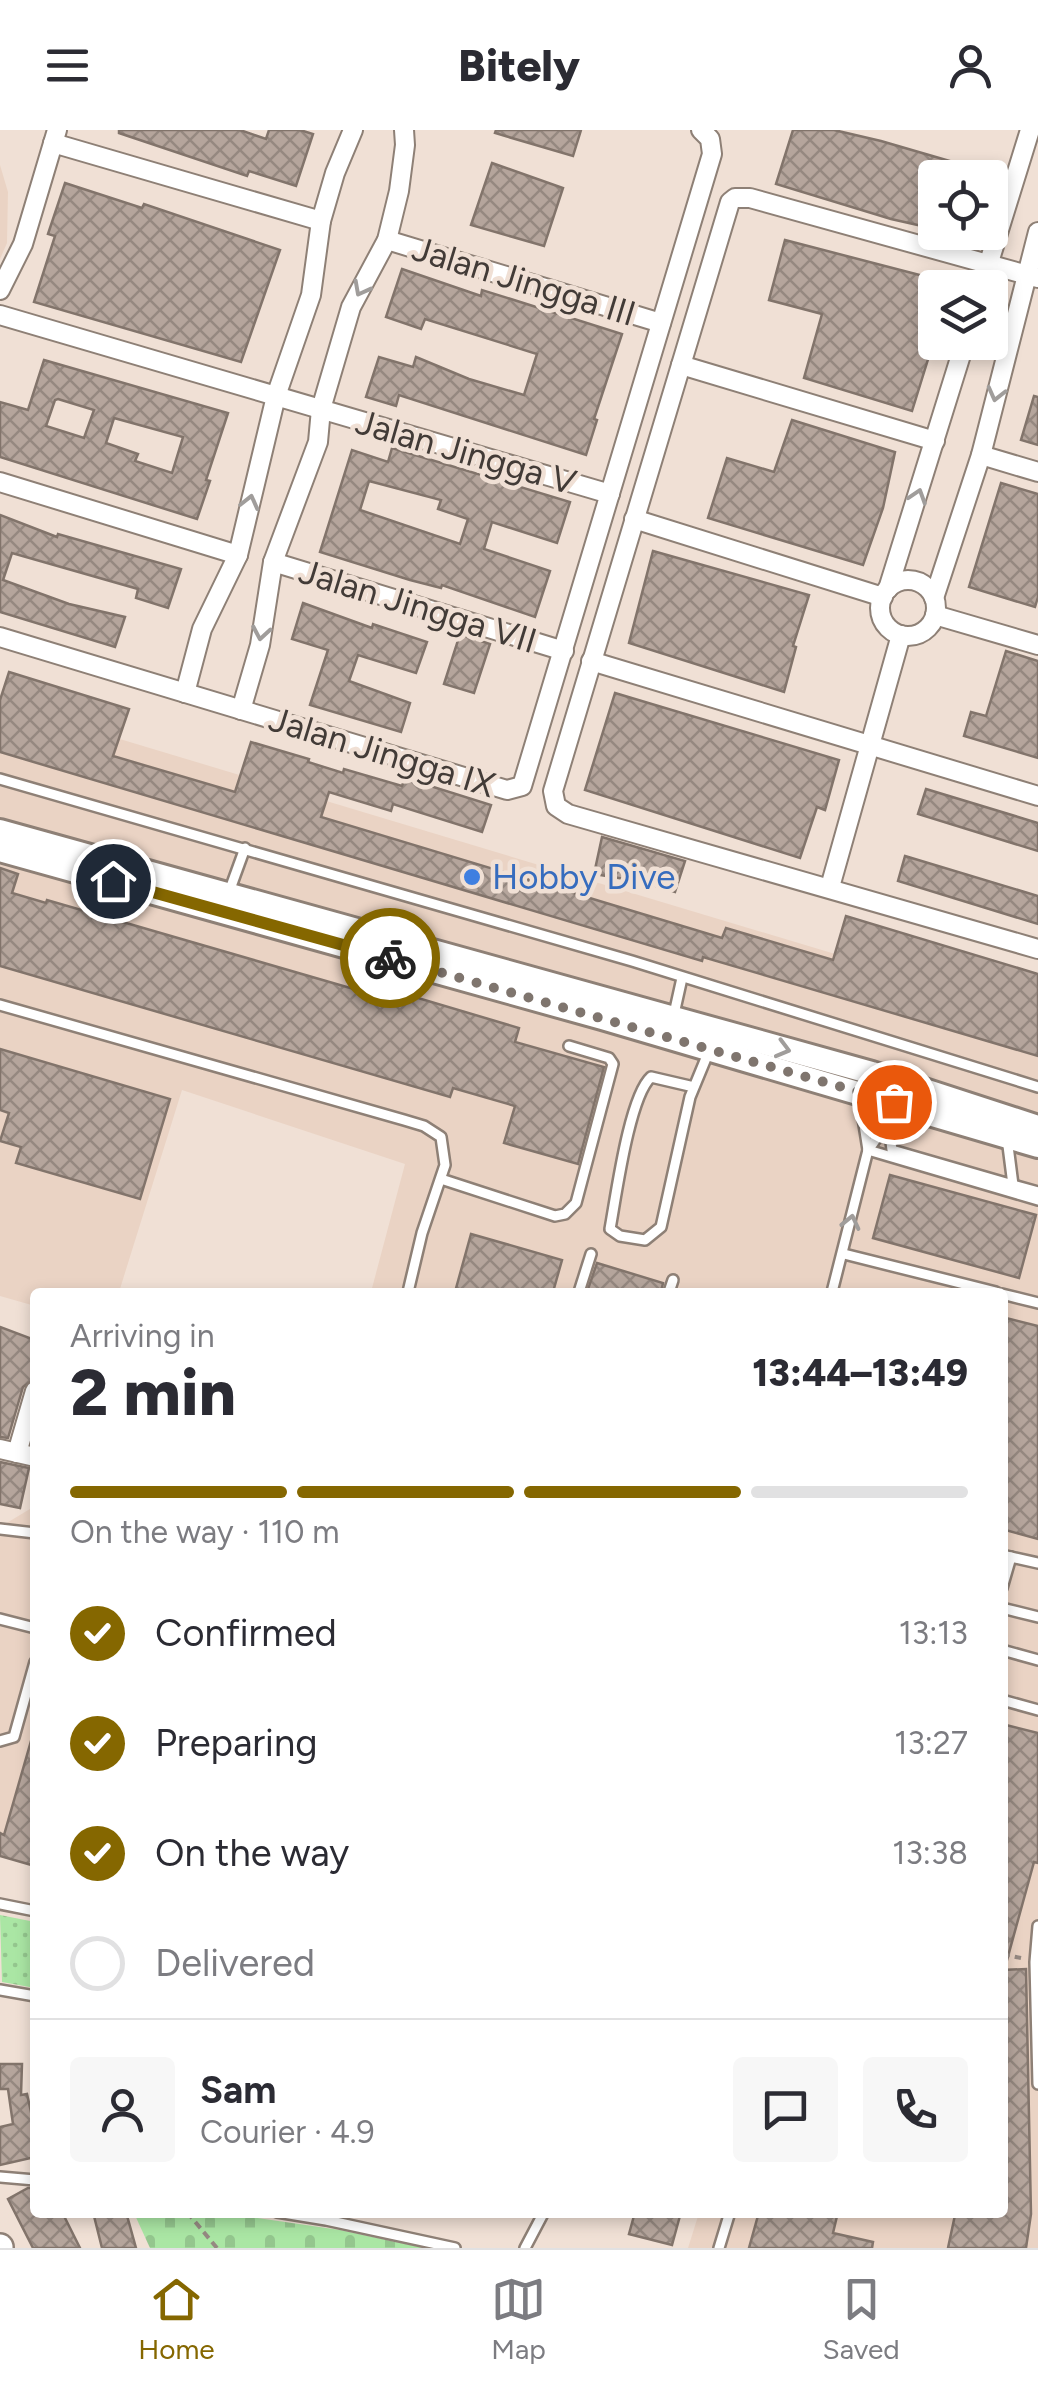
<!DOCTYPE html>
<html lang="en">
<head>
<meta charset="utf-8">
<style>
  :root { --surface:#fff; --page:#f7f7f7; --text:#2b2b33; --muted:#7c7c81; --line:#e1e1e2; --accent:#856700 }
  body { margin:0; font-family:Figtree,sans-serif; background:var(--page); color:var(--text); height:100vh; display:flex; flex-direction:column; font-size:38px; white-space:nowrap }
  * { box-sizing:border-box; margin:0 }
  p { font-size:32px; color:var(--muted) }
  .icon { flex:none; width:55px; height:55px; fill:none; stroke:currentColor; stroke-width:2; stroke-linecap:round; stroke-linejoin:round }
  .map { position:relative; flex:1; overflow:hidden }
  .sheet { position:absolute; left:30px; top:1158px; width:978px; height:930px; display:flex; flex-direction:column; background:var(--surface); border-radius:10px; box-shadow:0 5px 15px #0003 }
  .sheet>* { flex:none }
  .controls { position:absolute; left:918px; top:30px; display:grid; gap:20px }
  .controls a { display:grid; place-items:center; width:90px; height:90px; border-radius:10px; background:var(--surface); box-shadow:0 5px 15px #0003; font-size:50px }
  .pin { position:absolute; display:grid; place-items:center; width:85px; height:85px; color:#fff; margin:-42px; border:5px solid #fff; border-radius:50%; box-shadow:0 2px 10px #0007 }
  .courier { position:absolute; display:grid; place-items:center; width:100px; height:100px; margin:-50px; border:8px solid #856700; border-radius:50%; background:#fff; color:#222; box-shadow:0 2px 12px #0007 }
  .overview em { font-style:normal; font-weight:800 }
  .overview div { display:flex; flex-direction:column-reverse }
  .overview { display:flex; align-items:center; justify-content:space-between; height:170px; padding:0 40px }
  h1 { font-size:65px; font-weight:800; line-height:75px }
  .bar { display:grid; grid-template-columns:repeat(4,1fr); gap:15px 10px; align-content:center; height:120px; padding:0 40px }
  .bar i { height:12px; border-radius:8px; background:var(--line) }
  .bar .active { background:var(--accent) }
  .bar p { grid-column:span 4 }
  .line { display:flex; align-items:center; gap:25px; padding:0 40px; border-top:2px solid var(--line) }
  .line div { flex:1 }
  .round { display:grid; place-items:center; flex:none; width:105px; height:105px; border-radius:10px; background:var(--page) }
  ol { padding:0 40px; list-style:none }
  li { display:flex; align-items:center; gap:30px; height:110px }
  li p { margin-inline-start:auto }
  li .icon { padding:10px; border-radius:50%; background:var(--accent); color:#fff; stroke-width:4 }
  li:last-child { color:var(--muted) }
  li i { width:55px; height:55px; border:5px solid var(--line); border-radius:50% }
  header { display:flex; justify-content:space-between; align-items:center; height:130px; padding:0 40px; background:var(--surface); font-size:45px; font-weight:800 }
  .dock { display:flex; justify-content:space-around; align-items:center; height:140px; border-top:2px solid var(--line); background:var(--surface); font-size:28px; color:var(--muted) }
  .dock a { display:grid; justify-items:center; gap:5px }
  .dock .active { color:var(--accent) }
  .map>svg:first-child { display:block }
  .built { fill:#ead3c4 }
  .grass { fill:url(#grass-dots) }
  .cemetery { fill:url(#cemetery-stones) }
  .building { fill:url(#building-cross-hatch); stroke:#82746b; stroke-width:2.5; fill-rule:evenodd }
  .lines { fill:none; stroke-linecap:round; stroke-linejoin:round }
  .service-casing { stroke:#8e8076; stroke-width:14 }
  .minor-casing { stroke:#8e8076; stroke-width:22 }
  .secondary-casing { stroke:#8e8076; stroke-width:28 }
  .primary-casing { stroke:#8e8076; stroke-width:30 }
  .path { stroke:#958982; stroke-width:4; stroke-dasharray:8 5; stroke-linecap:butt }
  .service { stroke:#fff; stroke-width:9 }
  .minor { stroke:#fff; stroke-width:18 }
  .secondary { stroke:#fff; stroke-width:22 }
  .primary { stroke:#fff; stroke-width:25 }
  .oneway { stroke:#a09d9b }
  .done { stroke:#7f756e; stroke-width:10; stroke-dasharray:0 18 }
  .route { stroke:#856700; stroke-width:12 }
  .shop-dot { fill:#3f7fe0; stroke:#f0e0d5; stroke-width:4 }
  .labels { text-anchor:middle; dominant-baseline:central; stroke-width:9; stroke-linejoin:round; paint-order:stroke }
  .street-label { font-size:35px; fill:#423b37; stroke:#f0e0d5 }
  .shop-label { font-size:35px; fill:#366cbe; stroke:#f0e0d5; text-anchor:start }
</style>
</head>
<body>
<header><svg class="icon" aria-label="menu" viewBox="0 0 24 24"><path d="M4 6h16M4 12h16M4 18h16"/></svg>Bitely<svg class="icon" aria-label="person" viewBox="0 0 24 24"><circle cx="12" cy="8" r="4"/><path d="M4 21q1-7 8-7t8 7"/></svg></header>
<div class="map">
<svg width="1038" height="2118" viewBox="0 0 1038 2118">
  <defs>
    <pattern id="grass-dots" width="8" height="8" patternUnits="userSpaceOnUse" patternTransform="scale(2.5)"><rect width="8" height="8" fill="#aae6a4"/><path d="M2 2h.1M6 6h.1" fill="none" stroke="#94c68e" stroke-width="1.8" stroke-linecap="round"/></pattern>
    <pattern id="cemetery-stones" width="16" height="16" patternUnits="userSpaceOnUse" patternTransform="scale(2.5)"><rect width="16" height="16" fill="#aae6a4"/><path d="M2 7V4a2 2 0 0 1 4 0v3zM10 15v-3a2 2 0 0 1 4 0v3z" fill="#94c68e"/></pattern>
    <pattern id="building-cross-hatch" width="8" height="8" patternUnits="userSpaceOnUse" patternTransform="scale(2.5)"><rect width="8" height="8" fill="#b5a59c"/><path d="M0 0l8 8M0 8l8-8" fill="none" stroke="#958880"/></pattern>
  </defs>
  <rect width="100%" height="100%" fill="#f0e0d5"/>
  <!-- built -->
  <g class="built">
    <polygon points="0,35 8,62 7,113 0,129"/>
    <polygon points="0,573 1038,885 1038,2118 688,2118 699,2083 1002,2082 1002,1162 371,1162 405,1034 182,960 119,1162 35,1162 35,1176 0,1166"/>
    <polygon points="35,1376 35,1713 0,1703 0,1397"/>
  </g>
  <!-- grass -->
  <polygon class="grass" points="0,1785 35,1792 35,1858 2,1852"/>
  <!-- cemetery -->
  <polygon class="cemetery" points="134,2083 223,2083 340,2100 424,2118 150,2118"/>
  <!-- building -->
  <g class="building">
    <polygon points="119,0 240,0 266,9 269,0 300,0 313,4 296,56 249,41 247,46 119,3"/>
    <polygon points="496,0 581,0 573,26 495,3"/>
    <polygon points="793,0 834,0 881,11 953,32 953,34 985,43 984,48 935,48 935,99 891,89 776,54"/>
    <polygon points="492,33 563,58 544,116 471,95"/>
    <polygon points="65,53 142,78 144,74 280,120 241,232 34,172 55,106 48,104"/>
    <polygon points="948,102 985,102 981,116 948,107"/>
    <polygon points="785,110 935,149 935,188 926,222 930,223 912,281 804,248 822,184 769,170"/>
    <polygon points="402,139 481,166 482,160 622,204 594,289 597,290 586,325 399,265 396,276 366,267 379,227 413,237 416,227 469,249 524,265 537,224 425,189 421,199 386,187"/>
    <path d="M44,230L228,283L206,350L210,351L197,389L0,327V272L28,280ZM58,269L94,280L84,308L46,296L55,270ZM114,288L183,307L172,343L135,331L138,324L106,313Z"/>
    <polygon points="1034,266 1038,267 1038,315 1021,310"/>
    <polygon points="792,290 895,322 883,378 863,435 708,388 727,328 774,342"/>
    <path d="M392,318L570,372L557,413L492,392L484,419L550,441L535,487L442,455L441,458L410,450L320,422L352,320L388,332ZM369,351L441,370L438,379L468,389L460,414L360,380Z"/>
    <polygon points="1001,353 1038,364 1038,467 1035,477 969,457"/>
    <polygon points="0,385 57,407 58,404 181,439 168,478 136,468 138,459 12,423 3,450 69,474 125,487 115,517 0,482"/>
    <polygon points="653,421 809,465 793,516 796,517 784,562 629,513"/>
    <polygon points="303,473 372,498 373,494 427,512 416,543 358,525 349,551 410,573 401,602 310,575 328,520 292,509"/>
    <polygon points="460,504 490,514 474,563 444,554"/>
    <polygon points="1006,521 1038,531 1038,628 964,606 971,582 986,586"/>
    <polygon points="9,542 129,579 113,626 235,662 251,612 309,629 308,632 343,643 344,639 402,656 405,648 491,675 482,702 393,674 391,681 329,662 321,687 722,808 726,798 833,830 846,786 1038,844 1038,926 703,827 702,831 0,622 0,570"/>
    <polygon points="615,563 839,630 825,680 817,677 800,728 585,660"/>
    <polygon points="926,659 1038,693 1038,721 918,684"/>
    <polygon points="602,707 685,731 675,762 643,752 594,744"/>
    <polygon points="905,726 1038,766 1038,794 898,751"/>
    <polygon points="0,738 18,744 12,763 46,773 47,770 395,871 398,862 519,898 515,912 604,937 578,1034 504,1013 515,976 453,958 450,967 0,836"/>
    <polygon points="0,919 170,969 140,1069 16,1033 21,1017 0,1011 9,983 0,980"/>
    <polygon points="890,1045 1036,1085 1019,1148 873,1108"/>
    <polygon points="471,1104 562,1130 553,1162 455,1162"/>
    <polygon points="597,1133 663,1153 661,1162 587,1162"/>
    <polygon points="1002,1187 1038,1196 1038,1409 1002,1399"/>
    <polygon points="0,1197 35,1210 35,1249 23,1257 8,1308 0,1307"/>
    <polygon points="0,1332 29,1338 20,1378 0,1374"/>
    <polygon points="1006,1595 1038,1603 1038,1733 1034,1732 1007,1830 1002,1829 1002,1607"/>
    <polygon points="31,1611 35,1612 35,1736 0,1726 0,1703 4,1705"/>
    <polygon points="1026,1839 1031,2084 1026,2118 948,2118 955,2085 1002,2082 1002,1840"/>
    <polygon points="0,1934 22,1934 21,1965 27,1964 35,2000 35,2027 0,2035 0,1997 13,1994 8,1959 0,1959"/>
    <polygon points="28,2058 35,2058 35,2082 62,2082 80,2118 33,2118 8,2069"/>
    <polygon points="93,2082 126,2082 136,2118 102,2118"/>
    <polygon points="635,2082 681,2082 672,2115 629,2104"/>
    <polygon points="759,2082 838,2082 833,2103 873,2112 872,2118 749,2118"/>
  </g>
  <g class="lines">
    <!-- service casing -->
    <g class="service-casing">
      <g id="service">
        <polyline points="0,649 632,831 1038,957"/>
        <polyline points="229,762 245,718"/>
        <polyline points="0,875 404,990 424,996 441,1007 445,1035 422,1103 408,1162"/>
        <polyline points="674,884 682,848"/>
        <path d="M694,957L651,947C629,967 616,1067 610,1099L620,1106L645,1110L661,1097L690,967L709,921"/>
        <polyline points="901,980 891,1012 892,1020 1013,1055 1007,1008"/>
        <polyline points="868,1020 1038,1070"/>
        <polyline points="868,1020 889,991 893,976"/>
        <polyline points="441,1049 555,1086 565,1084 576,1073 613,934 609,928 569,916"/>
        <polyline points="1013,1055 1038,1062"/>
        <polyline points="844,1124 996,1162"/>
        <polyline points="579,1162 591,1124"/>
        <polyline points="669,1162 673,1150"/>
        <polyline points="832,1162 868,1020 862,982 866,965"/>
        <polyline points="1002,1164 1038,1173"/>
        <polyline points="0,1399 35,1403"/>
        <polyline points="1002,1425 1038,1433"/>
        <polyline points="1002,1458 1011,1427"/>
        <polyline points="1002,1478 1038,1487"/>
        <polyline points="0,1489 35,1498"/>
        <polyline points="1002,1520 1038,1530"/>
        <polyline points="1002,1570 1038,1580"/>
        <polyline points="0,1611 14,1607 35,1532"/>
        <polyline points="0,1774 35,1781"/>
        <polyline points="1038,1796 1035,1832 1038,1954"/>
        <polyline points="0,1860 35,1866"/>
        <polyline points="0,2047 35,2050"/>
        <polyline points="277,2082 326,2090 455,2118"/>
        <polyline points="525,2118 544,2082"/>
        <polyline points="719,2118 730,2082"/>
      </g>
    </g>
    <!-- minor casing -->
    <g class="minor-casing">
      <g id="minor">
        <polyline points="53,13 321,91"/>
        <polyline points="387,110 661,193"/>
        <polyline points="1038,148 750,68 735,68 730,72 553,661 556,676 568,684 1038,819"/>
        <polyline points="981,158 1030,0"/>
        <polyline points="0,160 23,114 57,0"/>
        <polyline points="0,185 610,364"/>
        <polyline points="681,235 935,311"/>
        <polyline points="981,325 1038,342"/>
        <polyline points="0,352 238,425"/>
        <polyline points="634,389 883,467"/>
        <polyline points="273,432 564,521"/>
        <circle cx="908" cy="478" r="28"/>
        <polyline points="888,459 965,212"/>
        <polyline points="934,468 981,325 1038,102"/>
        <polyline points="935,485 1038,515"/>
        <polyline points="0,507 507,660 522,656 712,24 710,9 701,0"/>
        <polyline points="591,531 1038,666"/>
        <polyline points="185,563 202,499 238,425 276,266 311,165 321,91 335,43 353,0"/>
        <polyline points="241,580 260,515 273,432 318,312 321,279 351,177 387,110 399,61 405,15 404,0"/>
        <polyline points="830,757 901,505"/>
        <polyline points="0,1319 35,1327"/>
        <polyline points="17,1323 35,1261"/>
      </g>
    </g>
    <!-- secondary casing -->
    <g class="secondary-casing">
      <g id="secondary">
        <polyline points="0,701 872,943 1038,997"/>
        <polyline points="0,720 602,888 1038,1016"/>
      </g>
    </g>
    <!-- primary casing -->
    <g class="primary-casing">
      <polyline id="primary" points="0,2117 0,2118"/>
    </g>
    <!-- path -->
    <g class="path">
      <polyline points="1002,1824 1021,1828"/>
      <polyline points="187,2082 217,2118"/>
    </g>
    <!-- service -->
    <use href="#service" class="service"/>
    <!-- minor -->
    <use href="#minor" class="minor"/>
    <!-- secondary -->
    <use href="#secondary" class="secondary"/>
    <!-- primary -->
    <use href="#primary" class="primary"/>
  </g>
  <!-- one-way arrows -->
  <defs><path id="oneway-chevron" d="M-2-3.5L2.5 0L-2 3.5" fill="none" stroke-width="1.6" stroke-linecap="round" stroke-linejoin="round" transform="scale(2.5)"/></defs>
  <g class="oneway">
    <use href="#oneway-chevron" transform="translate(361 159) rotate(118)"/>
    <use href="#oneway-chevron" transform="translate(996 264) rotate(104)"/>
    <use href="#oneway-chevron" transform="translate(918 366) rotate(-72)"/>
    <use href="#oneway-chevron" transform="translate(250 372) rotate(-76)"/>
    <use href="#oneway-chevron" transform="translate(261 503) rotate(100)"/>
    <use href="#oneway-chevron" transform="translate(783 919) rotate(15)"/>
    <use href="#oneway-chevron" transform="translate(851 1092) rotate(-77)"/>
  </g>
  <g class="lines">
    <!-- done -->
    <polyline class="done" points="390,828 894,972"/>
    <!-- route -->
    <polyline class="route" points="113,751 390,828"/>
  </g>
  <!-- markers -->
  <circle class="shop-dot" cx="472" cy="747" r="10"/>
  <g class="labels">
    <!-- street labels -->
    <g class="street-label">
      <text transform="translate(524 151) rotate(17)">Jalan Jingga III</text>
      <text transform="translate(466 322) rotate(16)">Jalan Jingga V</text>
      <text transform="translate(418 476) rotate(17)">Jalan Jingga VII</text>
      <text transform="translate(382 622) rotate(17)">Jalan Jingga IX</text>
    </g>
    <!-- shop labels -->
    <g class="shop-label">
      <text x="492" y="747">Hobby Dive</text>
    </g>
  </g>
</svg>
<div class="controls">
<a><svg class="icon" aria-label="locate" viewBox="0 0 24 24"><circle cx="12" cy="12" r="6"/><path d="M12 2v4M12 18v4M2 12h4M18 12h4"/></svg></a>
<a><svg class="icon" aria-label="layers" viewBox="0 0 24 24"><path d="M12 4l9 5-9 5-9-5zM3 14l9 5 9-5"/></svg></a>
</div>
<div class="pin" style="left:894px;top:972px;background:#ea580c"><svg class="icon" aria-label="bag" viewBox="0 0 24 24"><path d="M5 8h14l-1 12H6zM9 8a3 3 0 0 1 6 0"/></svg></div>
<div class="pin" style="left:113px;top:751px;background:#1f2937"><svg class="icon" aria-label="home" viewBox="0 0 24 24"><path d="M3 11l9-7 9 7M6 9v11h12V9"/></svg></div>
<div class="courier" style="left:390px;top:828px"><svg class="icon" aria-label="bike" viewBox="0 0 24 24"><circle cx="6" cy="16" r="4"/><circle cx="18" cy="16" r="4"/><path d="M6 16l4-8h5l3 8M10 8l3 8H6M13 5h3"/></svg></div>
<section class="sheet">
<div class="overview"><div><h1>2 min</h1><p>Arriving in</p></div><em>13:44–13:49</em></div>
<div class="bar"><i class="active"></i><i class="active"></i><i class="active"></i><i></i><p>On the way · 110 m</p></div>
<ol>
<li><svg class="icon" aria-label="check" viewBox="0 0 24 24"><path d="M5 12l5 5 9-10"/></svg>Confirmed<p>13:13</p></li>
<li><svg class="icon" aria-label="check" viewBox="0 0 24 24"><path d="M5 12l5 5 9-10"/></svg>Preparing<p>13:27</p></li>
<li><svg class="icon" aria-label="check" viewBox="0 0 24 24"><path d="M5 12l5 5 9-10"/></svg>On the way<p>13:38</p></li>
<li><i></i>Delivered</li>
</ol>
<div class="line" style="height:180px"><a class="round"><svg class="icon" aria-label="person" viewBox="0 0 24 24"><circle cx="12" cy="8" r="4"/><path d="M4 21q1-7 8-7t8 7"/></svg></a><div><b>Sam</b><p>Courier · 4.9</p></div><a class="round"><svg class="icon" aria-label="chat" viewBox="0 0 24 24"><path d="M4 5h16v11H9l-5 4z"/></svg></a><a class="round"><svg class="icon" aria-label="phone" viewBox="0 0 24 24"><path d="M5 4h4l2 5-3 2q2 4 5 5l2-3 5 2v4C11 20 4 13 5 4z"/></svg></a></div>
</section>
</div>
<nav class="dock">
<a class="active"><svg class="icon" aria-label="home" viewBox="0 0 24 24"><path d="M3 11l9-7 9 7M6 9v11h12V9"/></svg>Home</a>
<a><svg class="icon" aria-label="map" viewBox="0 0 24 24"><path d="M3 6l6-2 6 2 6-2v14l-6 2-6-2-6 2zM9 4v14M15 6v14"/></svg>Map</a>
<a><svg class="icon" aria-label="saved" viewBox="0 0 24 24"><path d="M7 4h10v16l-5-4-5 4z"/></svg>Saved</a>
</nav>
</body>
</html>
